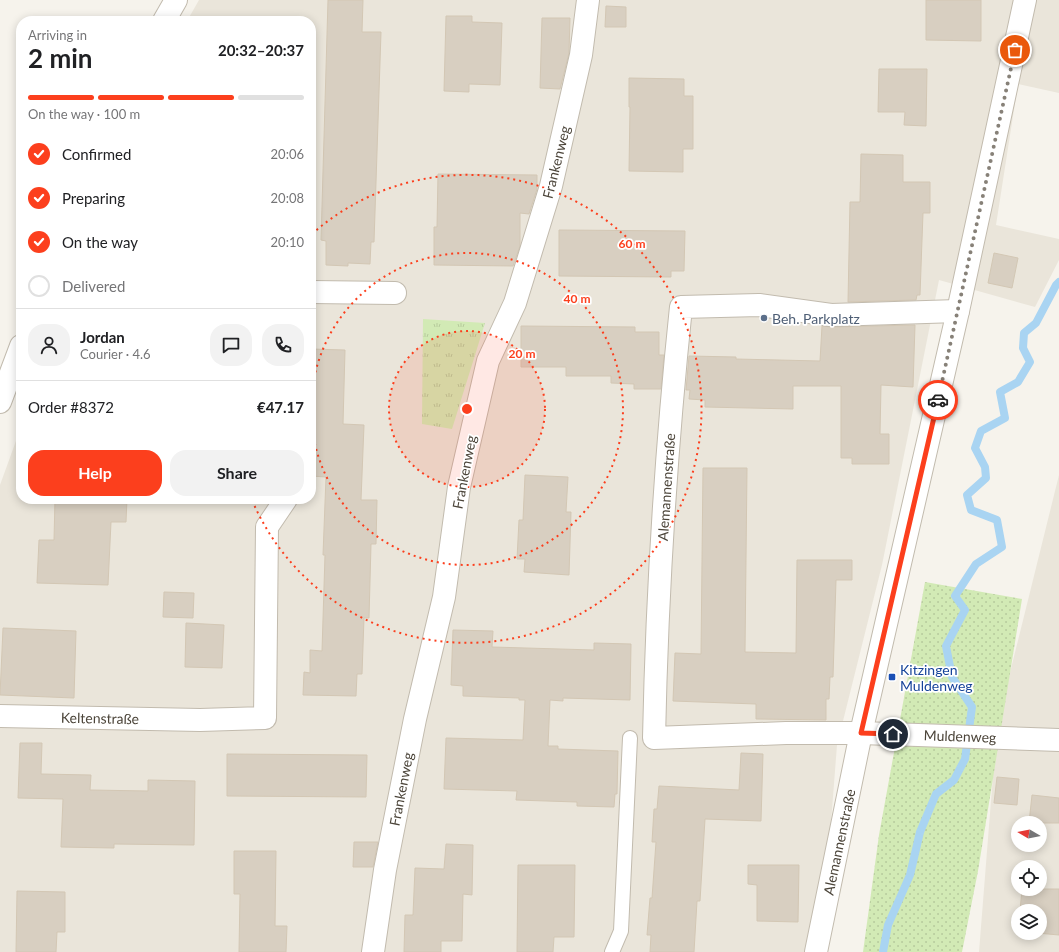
<!DOCTYPE html>
<html lang="en">
<head>
<meta charset="utf-8">
<style>
  :root { --surface:#fff; --page:#f2f2f2; --text:#202124; --muted:#757577; --line:#e0e0e0; --accent:#fc3f1d }
  body { margin:0; font-family:Lato,sans-serif; background:var(--page); color:var(--text); height:100vh; display:flex; flex-direction:column; font-size:15px; white-space:nowrap }
  * { box-sizing:border-box; margin:0 }
  p { font-size:13px; color:var(--muted) }
  .icon { flex:none; width:22px; height:22px; fill:none; stroke:currentColor; stroke-width:2; stroke-linecap:round; stroke-linejoin:round }
  .map { position:relative; flex:1; overflow:hidden }
  .sheet { position:absolute; left:16px; top:16px; width:300px; height:488px; display:flex; flex-direction:column; background:var(--surface); border-radius:16px; box-shadow:0 2px 10px #0003 }
  .sheet>* { flex:none }
  .needle { width:26px; rotate:280deg }
  .tools { position:absolute; left:1011px; top:816px; display:grid; gap:8px }
  .tools a { display:grid; place-items:center; width:36px; height:36px; border-radius:50%; background:var(--surface); box-shadow:0 2px 10px #0003; font-size:20px }
  .pin { position:absolute; display:grid; place-items:center; width:34px; height:34px; color:#fff; margin:-17px; border:2px solid #fff; border-radius:50%; box-shadow:0 1px 4px #0007 }
  .courier { position:absolute; display:grid; place-items:center; width:40px; height:40px; margin:-20px; border:3px solid #fc3f1d; border-radius:50%; background:#fff; color:#222; box-shadow:0 1px 5px #0007 }
  .headline em { font-style:normal; font-weight:700 }
  .headline div { display:flex; flex-direction:column-reverse }
  .headline { display:flex; align-items:center; justify-content:space-between; height:68px; padding:0 12px }
  h1 { font-size:26px; font-weight:700; line-height:30px }
  .bar { display:grid; grid-template-columns:repeat(4,1fr); gap:6px 4px; align-content:center; height:48px; padding:0 12px }
  .bar i { height:5px; border-radius:3px; background:var(--line) }
  .bar .selected { background:var(--accent) }
  .bar p { grid-column:span 4 }
  .line { display:flex; align-items:center; gap:10px; padding:0 12px; border-top:1px solid var(--line) }
  .line div { flex:1 }
  .round { display:grid; place-items:center; flex:none; width:42px; height:42px; border-radius:16px; background:var(--page) }
  ol { padding:0 12px; list-style:none }
  li { display:flex; align-items:center; gap:12px; height:44px }
  li p { margin-inline-start:auto }
  li .icon { padding:4px; border-radius:50%; background:var(--accent); color:#fff; stroke-width:4 }
  li:last-child { color:var(--muted) }
  li i { width:22px; height:22px; border:2px solid var(--line); border-radius:50% }
  .button { display:flex; gap:8px; margin-top:auto; padding:8px 12px }
  .button a { flex:1; height:46px; border-radius:16px; background:var(--accent); color:#fff; font-size:16px; font-weight:700; line-height:46px; text-align:center }
  .button a+a { background:var(--page); color:var(--text) }
  .map>svg:first-child { display:block }
  .residential { fill:#eae5da; fill-rule:evenodd }
  .grass { fill:url(#grass-dots) }
  .park { fill:url(#park-tufts) }
  .lines { fill:none; stroke-linecap:round; stroke-linejoin:round }
  .stream { stroke:#a9d4f2; stroke-width:8 }
  .building { fill:#d8cfc1; stroke:#d3c7b4 }
  .service-casing { stroke:#c2bbae; stroke-width:16 }
  .minor-casing { stroke:#c2bbae; stroke-width:24 }
  .service { stroke:#fff; stroke-width:14 }
  .minor { stroke:#fff; stroke-width:22 }
  .done { stroke:#878178; stroke-width:4; stroke-dasharray:0 7.2 }
  .route { stroke:#fc3f1d; stroke-width:5 }
  .ring { fill:none; stroke:#fc3f1d; stroke-width:2; stroke-dasharray:2 4 }
  .service-dot { fill:#5c6f8a; stroke:#fff; stroke-width:1.5 }
  .transit-dot { fill:#1a4fb4; stroke:#fff; stroke-width:1.5 }
  .labels { text-anchor:middle; dominant-baseline:central; stroke-width:3.5; stroke-linejoin:round; paint-order:stroke }
  .street-label { font-size:14px; fill:#4b4439; stroke:#fff }
  .service-label { font-size:14px; fill:#4e5e75; stroke:#fff; text-anchor:start }
  .transit-label { font-size:14px; fill:#164399; stroke:#fff; text-anchor:start }
  .centre { fill:#fc3f1d; stroke:#fff; stroke-width:2 }
  .ring-label { font-size:12px; text-anchor:middle; font-weight:bold; fill:#fc3f1d; stroke:#fff; stroke-width:3.5; stroke-linejoin:round; paint-order:stroke }
</style>
</head>
<body>
<div class="map">
<svg width="1059" height="952" viewBox="0 0 1059 952">
  <defs>
    <pattern id="grass-dots" width="8" height="8" patternUnits="userSpaceOnUse"><rect width="8" height="8" fill="#d2eab5"/><path d="M2 2h.1M6 6h.1" fill="none" stroke="#b6ca9c" stroke-width="1.8" stroke-linecap="round"/></pattern>
    <pattern id="park-tufts" width="24" height="20" patternUnits="userSpaceOnUse"><rect width="24" height="20" fill="#d2eab5"/><path d="M3 7l-1-3M5 7V3M7 7l1-3M15 17l-1-3M17 17v-4M19 17l1-3" fill="none" stroke="#b6ca9c"/></pattern>
  </defs>
  <rect width="100%" height="100%" fill="#f6f3ec"/>
  <!-- residential -->
  <g class="residential">
    <polygon points="199,0 1059,0 1059,93 1018,84 996,225 1059,239 1059,260 1035,307 939,280 882,565 837,745 821,952 0,952 0,485 21,427 21,499 311,499 311,21 187,21"/>
    <path d="M1059,475V952H979L997,725ZM1018,823H1040V845H1018ZM1018,867H1040V889H1018ZM1018,911H1040V933H1018Z"/>
  </g>
  <!-- grass -->
  <polygon class="grass" points="925,582 1022,599 978,871 962,952 863,952 879,835"/>
  <!-- park -->
  <polygon class="park" points="423,319 485,323 452,429 422,424"/>
  <g class="lines">
    <!-- stream -->
    <polyline class="stream" points="883,952 888,925 910,875 920,832 936,794 954,780 965,759 972,707 952,677 946,646 965,610 955,596 976,564 1002,547 997,520 971,510 967,495 986,478 985,467 975,448 981,431 1005,418 1000,392 1018,382 1030,362 1023,348 1024,333 1036,323 1056,285 1059,282"/>
  </g>
  <!-- building -->
  <g class="building">
    <polygon points="328,0 363,0 362,32 381,32 374,242 371,242 370,264 348,263 348,266 326,265 326,241 321,240"/>
    <polygon points="926,0 981,0 981,41 926,40"/>
    <polygon points="606,6 626,7 626,27 605,27"/>
    <polygon points="446,16 472,16 472,22 502,23 500,85 469,84 469,92 444,91"/>
    <polygon points="542,18 570,18 569,53 560,89 540,88"/>
    <polygon points="879,69 927,69 926,126 904,125 905,112 878,112"/>
    <polygon points="629,78 684,79 684,96 693,96 693,149 683,149 683,172 629,171 630,107 629,107"/>
    <polygon points="861,154 903,155 903,182 930,182 930,213 923,213 920,295 917,295 916,300 848,302 850,202 860,202"/>
    <polygon points="438,174 537,175 537,189 529,214 520,213 520,246 513,266 434,265 434,227 437,227"/>
    <polygon points="559,230 685,231 684,271 671,271 671,277 559,276"/>
    <polygon points="994,253 1018,258 1012,288 988,283"/>
    <polygon points="915,325 913,387 881,385 880,434 889,434 889,464 852,464 852,458 841,458 841,386 793,386 793,409 705,407 705,400 689,399 690,390 686,390 689,356 736,357 736,359 820,361 822,326 831,327"/>
    <polygon points="521,326 635,327 635,332 659,332 659,355 664,355 661,389 634,389 634,384 611,383 611,376 566,376 566,367 521,367"/>
    <polygon points="311,349 345,350 343,424 364,425 361,500 377,500 376,544 371,544 369,618 364,618 362,674 357,674 356,696 303,695 304,672 310,673 310,650 322,651 325,555 323,555 326,477 311,476"/>
    <polygon points="703,468 747,468 745,652 796,653 797,560 852,560 852,580 836,580 833,677 830,677 829,699 826,699 826,720 756,719 756,704 673,701 675,653 701,654"/>
    <polygon points="525,475 568,477 566,512 571,512 569,575 524,572 525,559 517,559 519,520 523,520"/>
    <polygon points="55,499 127,499 126,522 111,522 108,585 37,583 39,540 54,540"/>
    <polygon points="164,592 194,593 193,618 163,617"/>
    <polygon points="186,623 224,625 222,668 185,667"/>
    <polygon points="3,628 76,631 74,698 0,695"/>
    <polygon points="453,630 493,631 492,647 594,650 594,643 631,644 630,700 563,698 563,701 550,700 548,746 558,746 558,749 618,751 617,794 615,794 614,807 577,806 577,802 516,800 517,791 444,789 446,738 523,740 525,700 519,700 519,698 463,696 463,686 451,685"/>
    <polygon points="20,743 42,743 41,774 91,775 90,790 148,791 148,780 195,781 194,845 114,844 114,848 61,847 63,799 18,798"/>
    <polygon points="741,753 763,754 761,821 705,819 700,901 697,901 694,952 650,952 651,935 647,935 650,898 652,898 656,842 652,842 654,809 657,809 659,786 739,790"/>
    <polygon points="227,754 367,755 366,797 227,796"/>
    <polygon points="997,777 1019,779 1017,805 994,803"/>
    <polygon points="1032,795 1059,798 1059,823 1029,823"/>
    <polygon points="354,842 378,842 373,867 353,867"/>
    <polygon points="446,844 473,845 472,895 463,894 462,941 441,941 441,952 404,952 405,915 413,915 415,868 444,869"/>
    <polygon points="234,851 276,851 275,926 287,926 286,952 239,952 240,894 234,894"/>
    <polygon points="518,865 575,865 574,937 554,937 553,952 517,952"/>
    <polygon points="748,865 799,865 798,922 757,921 757,885 748,884"/>
    <polygon points="1022,889 1059,889 1059,935 1037,933 1040,933 1040,911 1020,911"/>
    <polygon points="17,891 65,892 65,932 57,932 56,952 16,952"/>
  </g>
  <g class="lines">
    <!-- service casing -->
    <g class="service-casing">
      <polyline id="service" points="612,952 621,931 630,738"/>
    </g>
    <!-- minor casing -->
    <g class="minor-casing">
      <g id="minor">
        <polyline points="164,21 176,0"/>
        <polyline points="311,292 395,293"/>
        <path d="M958,311L831,315L759,305L681,307C666,450 657,594 654,738L786,733H861L1059,740"/>
        <polyline points="0,402 21,346"/>
        <polyline points="0,716 200,720 265,718 267,527 286,499"/>
        <polyline points="373,952 385,870 415,719 444,597 459,487 488,361 515,303 551,186 581,55 588,0"/>
        <polyline points="816,952 861,733 958,311 1025,0"/>
      </g>
    </g>
    <!-- service -->
    <use href="#service" class="service"/>
    <!-- minor -->
    <use href="#minor" class="minor"/>
  </g>
  <g class="lines">
    <!-- done -->
    <polyline class="done" points="938,400 1015,50"/>
    <!-- route -->
    <polyline class="route" points="893,734 861,733 938,400"/>
  </g>
  <!-- distance rings -->
  <circle cx="467" cy="409" r="78" fill="#fc3f1d" fill-opacity=".12"/>
  <g class="ring">
    <circle cx="467" cy="409" r="78"/>
    <path d="M311 408A156 156 0 1 1 311 410"/>
    <path d="M312 234A234 234 0 1 1 252 500"/>
  </g>
  <!-- markers -->
  <circle class="service-dot" cx="764" cy="318" r="4"/>
  <rect class="transit-dot" x="888" y="673" width="8" height="8" rx="2"/>
  <g class="labels">
    <!-- street labels -->
    <g class="street-label">
      <text transform="translate(556 162) rotate(-76)">Frankenweg</text>
      <text transform="translate(464 472) rotate(-79)">Frankenweg</text>
      <text transform="translate(666 487) rotate(-86)">Alemannenstraße</text>
      <text transform="translate(100 718) rotate(1)">Keltenstraße</text>
      <text transform="translate(960 736) rotate(2)">Muldenweg</text>
      <text transform="translate(401 789) rotate(-79)">Frankenweg</text>
      <text transform="translate(839 842) rotate(-78)">Alemannenstraße</text>
    </g>
    <!-- service labels -->
    <g class="service-label">
      <text x="772" y="318">Beh. Parkplatz</text>
    </g>
    <!-- transit labels -->
    <g class="transit-label">
      <text x="900" y="669">Kitzingen<tspan x="900" dy="16">Muldenweg</tspan></text>
    </g>
  </g>
  <circle cx="467" cy="409" r="6" class="centre"/>
  <g class="ring-label">
    <text x="632" y="248">60 m</text>
    <text x="577" y="303">40 m</text>
    <text x="522" y="358">20 m</text>
  </g>
</svg>
<div class="tools">
<a><svg class="needle" viewBox="-14 -14 28 28"><path d="M0-13l5 13h-10z" fill="#e53935"/><path d="M0 13l5-13h-10z" fill="#757577"/></svg></a>
<a><svg class="icon" aria-label="locate" viewBox="0 0 24 24"><circle cx="12" cy="12" r="6"/><path d="M12 2v4M12 18v4M2 12h4M18 12h4"/></svg></a>
<a><svg class="icon" aria-label="layers" viewBox="0 0 24 24"><path d="M12 4l9 5-9 5-9-5zM3 14l9 5 9-5"/></svg></a>
</div>
<div class="pin" style="left:1015px;top:50px;background:#ea580c"><svg class="icon" aria-label="bag" viewBox="0 0 24 24"><path d="M5 8h14l-1 12H6zM9 8a3 3 0 0 1 6 0"/></svg></div>
<div class="pin" style="left:893px;top:734px;background:#1f2937"><svg class="icon" aria-label="home" viewBox="0 0 24 24"><path d="M3 11l9-7 9 7M6 9v11h12V9"/></svg></div>
<div class="courier" style="left:938px;top:400px"><svg class="icon" aria-label="car" viewBox="0 0 24 24"><path d="M5 17H2v-5l4-1 3-4h7l3 4 3 1v5h-3M9 17h6M6 11h13"/><circle cx="7" cy="17" r="2"/><circle cx="17" cy="17" r="2"/></svg></div>
<section class="sheet">
<div class="headline"><div><h1>2 min</h1><p>Arriving in</p></div><em>20:32–20:37</em></div>
<div class="bar"><i class="selected"></i><i class="selected"></i><i class="selected"></i><i></i><p>On the way · 100 m</p></div>
<ol>
<li><svg class="icon" aria-label="check" viewBox="0 0 24 24"><path d="M5 12l5 5 9-10"/></svg>Confirmed<p>20:06</p></li>
<li><svg class="icon" aria-label="check" viewBox="0 0 24 24"><path d="M5 12l5 5 9-10"/></svg>Preparing<p>20:08</p></li>
<li><svg class="icon" aria-label="check" viewBox="0 0 24 24"><path d="M5 12l5 5 9-10"/></svg>On the way<p>20:10</p></li>
<li><i></i>Delivered</li>
</ol>
<div class="line" style="height:72px"><a class="round"><svg class="icon" aria-label="person" viewBox="0 0 24 24"><circle cx="12" cy="8" r="4"/><path d="M4 21q1-7 8-7t8 7"/></svg></a><div><b>Jordan</b><p>Courier · 4.6</p></div><a class="round"><svg class="icon" aria-label="chat" viewBox="0 0 24 24"><path d="M4 5h16v11H9l-5 4z"/></svg></a><a class="round"><svg class="icon" aria-label="phone" viewBox="0 0 24 24"><path d="M5 4h4l2 5-3 2q2 4 5 5l2-3 5 2v4C11 20 4 13 5 4z"/></svg></a></div>
<div class="line" style="height:52px"><div>Order #8372</div><b>€47.17</b></div>
<div class="button"><a>Help</a><a>Share</a></div>
</section>
</div>
</body>
</html>
